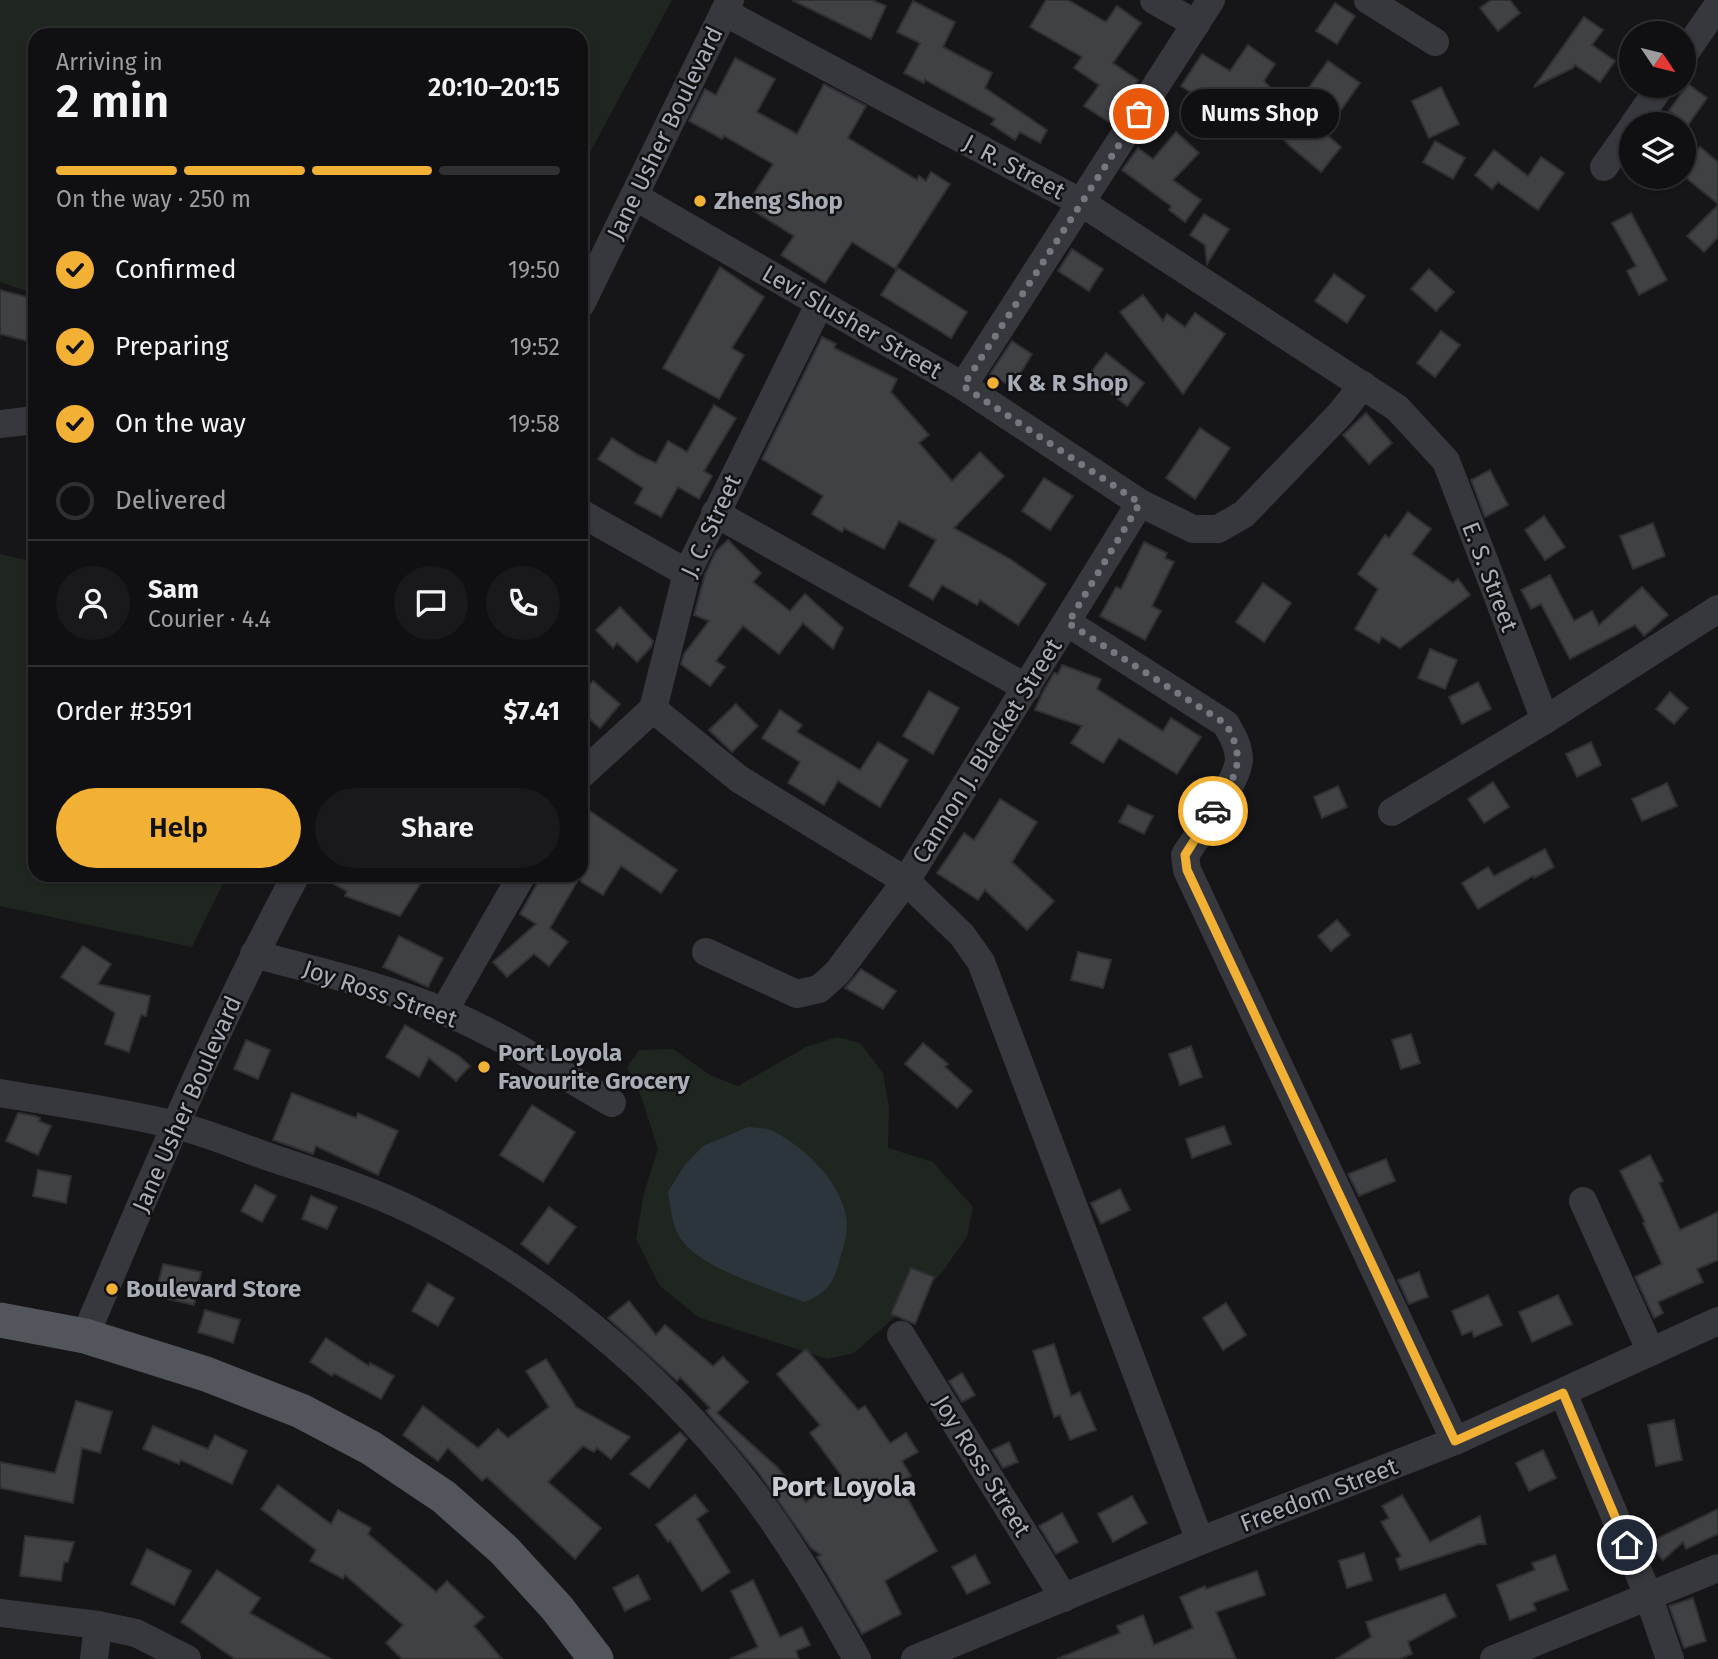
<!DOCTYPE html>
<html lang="en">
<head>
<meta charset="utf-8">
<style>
  :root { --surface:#101012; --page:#19191b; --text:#f1f3f6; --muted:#9c9d9f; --line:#303032; --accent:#f2b134 }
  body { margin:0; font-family:"Fira Sans",sans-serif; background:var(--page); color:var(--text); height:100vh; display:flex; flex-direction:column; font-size:26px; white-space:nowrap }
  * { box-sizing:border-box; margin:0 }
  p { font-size:23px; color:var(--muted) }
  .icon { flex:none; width:38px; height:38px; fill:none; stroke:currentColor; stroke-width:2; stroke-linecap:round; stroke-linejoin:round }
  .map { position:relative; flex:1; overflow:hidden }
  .panel { position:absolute; left:28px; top:28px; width:560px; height:854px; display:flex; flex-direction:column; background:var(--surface); border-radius:21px; box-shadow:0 2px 5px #0004,0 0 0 2px var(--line) }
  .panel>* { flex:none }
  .needle { width:46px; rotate:125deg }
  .controls { position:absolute; left:1619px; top:21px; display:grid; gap:14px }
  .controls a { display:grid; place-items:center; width:77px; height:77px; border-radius:50%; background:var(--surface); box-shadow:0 2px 5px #0004,0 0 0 2px var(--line); font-size:35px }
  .pin { position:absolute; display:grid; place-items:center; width:60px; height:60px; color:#fff; margin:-30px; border:4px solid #fff; border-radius:50%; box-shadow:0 2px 7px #0007 }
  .courier { position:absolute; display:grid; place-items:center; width:70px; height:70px; margin:-35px; border:5px solid #f2b134; border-radius:50%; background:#fff; color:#222; box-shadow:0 2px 9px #0007 }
  .bubble { position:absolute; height:49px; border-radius:24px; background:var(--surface); box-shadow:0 2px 5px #0004,0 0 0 2px var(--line); font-size:23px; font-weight:600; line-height:49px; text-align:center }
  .head em { font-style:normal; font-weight:600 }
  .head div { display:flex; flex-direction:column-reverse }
  .head { display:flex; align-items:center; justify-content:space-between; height:119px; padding:0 28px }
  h1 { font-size:46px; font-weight:600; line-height:52px }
  .bar { display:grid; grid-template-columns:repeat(4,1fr); gap:10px 7px; align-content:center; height:84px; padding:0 28px }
  .bar i { height:9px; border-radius:5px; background:var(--line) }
  .bar .selected { background:var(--accent) }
  .bar p { grid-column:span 4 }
  .line { display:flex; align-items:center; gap:18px; padding:0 28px; border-top:2px solid var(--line) }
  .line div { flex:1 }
  .round { display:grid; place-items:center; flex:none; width:74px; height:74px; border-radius:37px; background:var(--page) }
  ol { padding:0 28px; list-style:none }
  li { display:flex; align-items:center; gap:21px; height:77px }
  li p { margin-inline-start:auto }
  li .icon { padding:7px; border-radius:50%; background:var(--accent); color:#111; stroke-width:4 }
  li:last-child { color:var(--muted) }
  li i { width:38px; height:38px; border:4px solid var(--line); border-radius:50% }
  .cta { display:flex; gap:14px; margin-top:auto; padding:14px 28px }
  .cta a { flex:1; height:80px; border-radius:42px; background:var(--accent); color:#111; font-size:28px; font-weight:600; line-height:80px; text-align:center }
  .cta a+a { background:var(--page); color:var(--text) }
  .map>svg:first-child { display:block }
  .green { fill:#1e261f }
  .water { fill:#2c353c }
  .building { fill:#404145; stroke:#303034; stroke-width:2 }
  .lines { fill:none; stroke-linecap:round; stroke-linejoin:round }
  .minor { stroke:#37383d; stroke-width:28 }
  .major { stroke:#53555c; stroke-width:35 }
  .done { stroke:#757880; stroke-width:7; stroke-dasharray:0 12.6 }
  .route { stroke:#f2b134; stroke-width:9 }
  .poi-dot { fill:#f2b134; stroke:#111113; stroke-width:2.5 }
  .labels { text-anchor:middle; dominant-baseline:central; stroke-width:5; stroke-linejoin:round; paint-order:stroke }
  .street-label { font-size:24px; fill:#a8adb8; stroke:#111113 }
  .poi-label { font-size:24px; font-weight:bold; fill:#a8adb8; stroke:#111113; text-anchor:start }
  .quarter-label { font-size:28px; font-weight:bold; fill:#c9ccd4; stroke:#111113 }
</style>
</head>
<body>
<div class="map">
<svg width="1718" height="1659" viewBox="0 0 1718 1659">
  <rect width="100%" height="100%" fill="#161618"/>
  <!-- green -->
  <g class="green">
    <polygon points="0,0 672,0 581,169 581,35 35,35 35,294 0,282"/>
    <polygon points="0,554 35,562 35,875 227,875 192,947 0,906"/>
    <polygon points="837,1037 860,1043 883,1073 889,1108 888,1148 933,1162 973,1207 967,1237 943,1271 918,1297 854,1353 827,1359 698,1317 660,1286 636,1239 644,1193 658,1149 642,1099 627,1067 639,1050 673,1049 710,1075 738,1086 806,1047"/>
  </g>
  <!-- water -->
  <path class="water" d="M748,1127C757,1128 768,1128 775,1132C806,1149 839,1180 846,1216C849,1230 844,1245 840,1259C833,1284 829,1291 805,1302C774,1291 703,1268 684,1243C672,1229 671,1209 668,1192L684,1166L703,1146Z"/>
  <!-- building -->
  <g class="building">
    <polygon points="792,0 872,0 886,6 871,39"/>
    <polygon points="1046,0 1068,0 1106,22 1117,6 1141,23 1113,63 1138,80 1109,122 1084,106 1099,85 1074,68 1082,57 1030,27"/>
    <polygon points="1491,0 1510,0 1520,13 1498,31 1480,8"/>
    <polygon points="913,1 955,22 943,47 992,73 985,88 1047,130 1040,143 1020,132 1015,140 991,124 995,119 925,80 924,83 904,73 920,43 897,32"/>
    <polygon points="1335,3 1355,16 1337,44 1316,31"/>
    <polygon points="1584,17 1603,30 1592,45 1615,61 1600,82 1575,65 1573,68 1534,87"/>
    <polygon points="1248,45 1275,64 1264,81 1292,111 1328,61 1360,83 1325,133 1341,147 1321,172 1290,146 1250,103 1238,122 1181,86 1202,54 1230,71"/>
    <polygon points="735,58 775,79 757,112 797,134 824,84 866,106 848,138 917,180 919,176 926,181 931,172 950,184 895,269 852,242 825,283 781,255 794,236 746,206 773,164 724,136 722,139 689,121 705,89 716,95"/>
    <polygon points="1688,84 1707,98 1688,125 1669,111"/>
    <polygon points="1441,87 1459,124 1429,138 1412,101"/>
    <polygon points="1176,132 1199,153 1173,180 1201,200 1185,222 1169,210 1171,206 1122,170 1138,148 1153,159"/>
    <polygon points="1435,141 1465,158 1453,179 1423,162"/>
    <polygon points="1700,147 1718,162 1718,204 1684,176 1691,167 1686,163"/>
    <polygon points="1494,150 1528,176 1541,157 1564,173 1538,210 1498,182 1492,189 1475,175"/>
    <polygon points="1718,205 1718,237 1704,252 1687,236"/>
    <polygon points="1631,213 1667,280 1639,295 1627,271 1636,266 1612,223"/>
    <polygon points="1204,214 1229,229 1207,264 1205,245 1190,235"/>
    <polygon points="1072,249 1103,269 1089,291 1058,271"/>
    <polygon points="720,267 764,297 732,348 744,355 719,399 663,368"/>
    <polygon points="898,268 967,312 951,338 881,295"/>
    <polygon points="1429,269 1454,292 1436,311 1411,289"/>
    <polygon points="1334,274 1365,296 1347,323 1315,301"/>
    <polygon points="0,290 35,299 35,343 0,334"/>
    <polygon points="1143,295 1163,321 1167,314 1185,327 1195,313 1225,334 1183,394 1120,312"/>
    <polygon points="1441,331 1460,345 1435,377 1417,363"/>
    <polygon points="822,337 836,344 834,348 897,379 891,392 929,435 919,443 952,481 980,452 1004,476 954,528 1010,559 1046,584 1018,625 980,600 977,605 942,585 933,600 909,586 936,540 899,521 884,549 844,528 842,532 812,514 823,496 762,459"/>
    <polygon points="1012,341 1032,354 1012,387 990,374"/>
    <polygon points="1106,353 1144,383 1127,406 1089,375"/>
    <polygon points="714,405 736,418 704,471 712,476 699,499 678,487 661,517 635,503 643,488 598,459 612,438 640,456 656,463 668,441 687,452"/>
    <polygon points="1366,413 1392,443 1369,464 1343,435"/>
    <polygon points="1200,428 1230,448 1195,499 1166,478"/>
    <polygon points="1490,470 1508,505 1485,517 1471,480"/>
    <polygon points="1044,478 1073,496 1050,530 1022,511"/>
    <polygon points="1408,512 1431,529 1412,554 1453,583 1458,579 1470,595 1400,648 1382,637 1379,643 1355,629 1378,589 1358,574 1385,535 1389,538"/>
    <polygon points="1544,516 1565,547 1545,560 1525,530"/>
    <polygon points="1653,523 1665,556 1633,569 1620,536"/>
    <polygon points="728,540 761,573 753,582 790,611 805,594 843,628 833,649 803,623 779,654 743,626 716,661 725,667 710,686 681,664 684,654 709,621 694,615 705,574 716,551"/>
    <polygon points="1144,542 1167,553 1165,558 1174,562 1152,606 1161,611 1145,640 1100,616 1116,587 1121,589"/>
    <polygon points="1550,575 1574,621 1592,611 1599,625 1642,587 1668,615 1644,636 1635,625 1570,659 1541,604 1531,609 1521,590"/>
    <polygon points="1263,583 1291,603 1264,642 1236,622"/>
    <polygon points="620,607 653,641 651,647 637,662 617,643 613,648 596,630"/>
    <polygon points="1430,649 1457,660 1445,689 1418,678"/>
    <polygon points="1062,665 1101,679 1097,689 1163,731 1171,718 1201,737 1177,774 1119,738 1103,763 1071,743 1082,726 1035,710 1043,692 1054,673 1058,674"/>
    <polygon points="593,681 620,704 600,728 581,711 581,695"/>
    <polygon points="1478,682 1491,709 1462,724 1449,697"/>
    <polygon points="929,691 959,708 933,754 903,736"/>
    <polygon points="1670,692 1688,708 1674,724 1656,709"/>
    <polygon points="736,704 758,726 732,752 709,730"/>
    <polygon points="780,710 802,725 797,732 860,770 878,742 908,760 880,807 838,781 824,805 788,783 800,762 762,738"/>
    <polygon points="1591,742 1601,765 1577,777 1566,754"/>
    <polygon points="1493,782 1509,807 1484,823 1468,799"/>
    <polygon points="1667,783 1677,806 1642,821 1632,799"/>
    <polygon points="1338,786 1347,807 1322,818 1314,797"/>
    <polygon points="1000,799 1037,822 1012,862 1054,901 1027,930 985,890 978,900 937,873 964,833 974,840"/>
    <polygon points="581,805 677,870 661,893 621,866 603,895 581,882"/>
    <polygon points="1128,805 1153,816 1144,834 1119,822"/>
    <polygon points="1545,849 1554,867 1534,878 1533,876 1478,909 1462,883 1488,867 1494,876"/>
    <polygon points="317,875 426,875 400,916 345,896 347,891"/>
    <polygon points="542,875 581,875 550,928 568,942 549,966 534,954 507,977 493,962 536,924 520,914"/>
    <polygon points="1337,920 1350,935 1331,951 1318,936"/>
    <polygon points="399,936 443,958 428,987 383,967"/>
    <polygon points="83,946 111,964 98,984 150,996 146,1016 141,1015 129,1052 105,1044 115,1013 61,977"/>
    <polygon points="1078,952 1111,960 1103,988 1071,980"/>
    <polygon points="861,969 896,991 883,1009 845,988"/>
    <polygon points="405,1025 459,1056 470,1066 456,1081 429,1058 419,1077 386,1057"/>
    <polygon points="1411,1034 1420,1063 1401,1069 1392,1040"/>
    <polygon points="246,1040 270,1050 258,1079 234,1069"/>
    <polygon points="923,1043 948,1064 945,1067 972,1091 957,1108 905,1064"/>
    <polygon points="1191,1046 1202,1077 1180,1085 1169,1054"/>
    <polygon points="292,1093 356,1118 358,1113 398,1131 378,1175 316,1146 313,1154 273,1140"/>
    <polygon points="532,1105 575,1132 543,1182 500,1155"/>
    <polygon points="18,1113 35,1116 40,1118 39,1121 51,1126 38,1155 6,1141"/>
    <polygon points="1224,1126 1231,1144 1192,1158 1186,1139"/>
    <polygon points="1650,1155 1663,1181 1659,1183 1680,1230 1718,1212 1718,1260 1697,1269 1703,1282 1658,1302 1663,1313 1654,1318 1635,1277 1662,1264 1643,1223 1645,1222 1620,1171"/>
    <polygon points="1386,1159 1395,1181 1359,1196 1348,1174"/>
    <polygon points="38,1170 71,1176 66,1203 33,1196"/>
    <polygon points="255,1185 276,1196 262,1222 241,1211"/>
    <polygon points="1120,1189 1130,1210 1101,1224 1091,1203"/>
    <polygon points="311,1196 337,1207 327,1229 302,1219"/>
    <polygon points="549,1207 576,1227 548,1264 521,1244"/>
    <polygon points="163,1264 201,1272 194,1305 155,1296"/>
    <polygon points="911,1268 934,1277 915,1324 891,1314"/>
    <polygon points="1419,1272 1428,1297 1409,1304 1398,1280"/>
    <polygon points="428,1283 454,1298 438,1326 412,1311"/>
    <polygon points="1488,1295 1502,1325 1474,1337 1472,1331 1462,1335 1452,1311"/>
    <polygon points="1558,1295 1572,1324 1532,1342 1519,1312"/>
    <polygon points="629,1301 656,1335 665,1325 713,1366 723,1357 748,1382 717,1413 778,1468 806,1502 841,1475 810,1433 820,1425 777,1374 806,1349 858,1410 865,1406 890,1443 906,1433 918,1452 902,1461 911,1476 899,1483 937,1551 885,1581 901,1614 862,1634 817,1557 821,1555 811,1548 758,1472 706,1411 710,1408 680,1377 677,1381 608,1318"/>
    <polygon points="1226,1303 1246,1335 1223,1350 1203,1318"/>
    <polygon points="205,1310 240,1320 233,1343 198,1332"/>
    <polygon points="326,1338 369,1366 370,1363 394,1376 381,1399 334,1373 332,1376 310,1362"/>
    <polygon points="1054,1344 1071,1396 1080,1392 1096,1430 1070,1440 1060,1415 1054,1417 1033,1351"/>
    <polygon points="546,1359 576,1407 630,1437 611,1459 597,1448 594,1452 583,1446 548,1482 601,1528 575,1559 487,1477 482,1481 448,1448 438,1461 403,1435 423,1406 478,1448 498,1429 508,1438 549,1407 526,1371"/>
    <polygon points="962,1373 975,1395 962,1402 949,1381"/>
    <polygon points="76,1401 112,1412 100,1453 82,1448 73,1503 0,1488 0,1462 55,1473"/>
    <polygon points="1674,1420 1682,1460 1656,1466 1648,1425"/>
    <polygon points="153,1426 208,1449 215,1435 247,1451 232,1484 181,1460 179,1464 143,1449"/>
    <polygon points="680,1432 687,1439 649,1488 630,1474"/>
    <polygon points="1009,1442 1018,1462 1003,1468 992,1450"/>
    <polygon points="1543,1450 1556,1478 1529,1491 1516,1463"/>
    <polygon points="278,1485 331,1524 338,1510 371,1528 368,1534 436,1592 447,1581 484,1617 474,1626 502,1659 402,1659 386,1643 403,1625 345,1575 343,1579 310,1561 316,1550 261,1509"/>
    <polygon points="695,1495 708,1511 697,1519 730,1572 702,1591 670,1540 668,1542 656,1525"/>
    <polygon points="1402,1495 1430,1542 1480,1516 1486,1544 1479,1544 1400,1570 1396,1559 1401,1556 1381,1522 1389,1518 1382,1506"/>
    <polygon points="1132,1496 1147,1523 1113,1542 1098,1514"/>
    <polygon points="1718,1509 1718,1534 1686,1549 1683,1542 1663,1560 1648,1543"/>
    <polygon points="1062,1513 1078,1542 1056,1554 1039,1526"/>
    <polygon points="25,1536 74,1542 68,1562 64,1562 61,1581 20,1576"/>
    <polygon points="147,1549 191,1571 174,1605 131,1584"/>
    <polygon points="1364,1553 1372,1580 1347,1588 1339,1561"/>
    <polygon points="975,1555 990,1583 967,1594 952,1567"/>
    <polygon points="1555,1555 1568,1590 1533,1603 1536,1610 1510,1620 1497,1585 1535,1570 1532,1563"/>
    <polygon points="217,1570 260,1598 250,1613 331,1659 235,1659 181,1622"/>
    <polygon points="1257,1571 1265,1595 1216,1612 1236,1659 1057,1659 1120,1633 1117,1626 1143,1615 1154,1645 1193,1628 1180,1597 1205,1586 1206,1589"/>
    <polygon points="638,1575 650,1599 625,1611 613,1588"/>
    <polygon points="753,1580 780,1637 802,1627 810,1645 796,1651 799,1659 730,1659 758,1647 731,1591"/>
    <polygon points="1445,1594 1456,1616 1408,1642 1412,1654 1399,1659 1336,1659 1371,1637 1366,1622"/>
    <polygon points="1693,1598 1706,1641 1684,1648 1669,1606"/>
  </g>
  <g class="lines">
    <!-- minor -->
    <g class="minor">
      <polyline points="1154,0 1196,24"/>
      <polyline points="1368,0 1435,42"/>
      <polyline points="724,12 1082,203 1397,408 1446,461 1545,720"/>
      <polyline points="1684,54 1718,5"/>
      <polyline points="1634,124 1661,86"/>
      <polyline points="1604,167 1631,129"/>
      <polyline points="634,196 963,386 1140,503 1193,529 1218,529 1244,514 1340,414 1363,385"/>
      <polyline points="581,304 730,0"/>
      <polyline points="963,386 1211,0"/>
      <polyline points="0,424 35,420"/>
      <polyline points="581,513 687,573"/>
      <polyline points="715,513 1027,688"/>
      <path d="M1068,623L1226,724C1232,735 1239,746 1239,760C1237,783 1199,834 1185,855L1187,870L1455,1441"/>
      <polyline points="653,709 739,779 906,881 962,935 981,962 1200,1541"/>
      <polyline points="581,775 653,709 687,573 820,303"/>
      <polyline points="1392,812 1545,720 1718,609"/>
      <polyline points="706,952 797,994 819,989 837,973 906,881 1140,503"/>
      <path d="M254,954C317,971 383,986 443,1011C502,1035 557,1072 612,1103"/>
      <polyline points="444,1011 522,875"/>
      <path d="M0,1093C58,1103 118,1111 175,1125C208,1133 240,1147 272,1158C320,1174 368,1189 413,1211C539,1272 658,1371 745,1482C788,1538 823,1598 857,1659"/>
      <polyline points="1583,1201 1651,1352"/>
      <polyline points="901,1335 1064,1598"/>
      <path d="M85,1336C151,1181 216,1024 296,875"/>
      <polyline points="1563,1393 1648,1595 1670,1659"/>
      <polyline points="0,1613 98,1625 136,1633 187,1659"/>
      <polyline points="94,1659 98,1625"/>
      <polyline points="915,1659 1200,1541 1455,1441 1718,1321"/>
      <polyline points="1494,1659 1718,1568"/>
    </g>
    <!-- major -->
    <polyline class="major" points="0,1320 85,1336 206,1374 301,1411 371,1448 444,1497 504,1550 557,1608 596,1659"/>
  </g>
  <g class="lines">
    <!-- done -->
    <path class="done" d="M1139,114L963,386L1140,503L1068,623L1226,724C1248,762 1235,777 1213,811"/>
    <!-- route -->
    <polyline class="route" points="1213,811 1185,855 1187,870 1455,1441 1563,1393 1627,1545"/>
  </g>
  <!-- markers -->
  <g class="poi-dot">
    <circle cx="700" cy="201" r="7"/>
    <circle cx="993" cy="383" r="7"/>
    <circle cx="484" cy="1067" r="7"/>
    <circle cx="112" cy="1289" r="7"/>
  </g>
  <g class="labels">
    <!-- street labels -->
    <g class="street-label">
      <text transform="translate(665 133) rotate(-64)">Jane Usher Boulevard</text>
      <text transform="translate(1014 167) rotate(28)">J. R. Street</text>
      <text transform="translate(852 322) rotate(30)">Levi Slusher Street</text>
      <text transform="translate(711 526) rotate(-65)">J. C. Street</text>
      <text transform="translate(1490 577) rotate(69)">E. S. Street</text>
      <text transform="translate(987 751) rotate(-58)">Cannon J. Blacket Street</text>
      <text transform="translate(380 994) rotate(19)">Joy Ross Street</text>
      <text transform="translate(187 1104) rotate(-66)">Jane Usher Boulevard</text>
      <text transform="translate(982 1466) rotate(58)">Joy Ross Street</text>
      <text transform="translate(1319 1495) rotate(-21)">Freedom Street</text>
    </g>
    <!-- poi labels -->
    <g class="poi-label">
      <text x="714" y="201">Zheng Shop</text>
      <text x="1007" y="383">K &amp; R Shop</text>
      <text x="498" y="1053">Port Loyola<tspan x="498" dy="28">Favourite Grocery</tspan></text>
      <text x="126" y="1289">Boulevard Store</text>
    </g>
    <!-- quarter labels -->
    <g class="quarter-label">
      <text x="844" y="1486">Port Loyola</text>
    </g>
  </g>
</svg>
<div class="controls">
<a><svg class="needle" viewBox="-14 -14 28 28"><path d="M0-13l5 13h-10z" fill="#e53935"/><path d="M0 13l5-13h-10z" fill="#9c9d9f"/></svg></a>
<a><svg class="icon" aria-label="layers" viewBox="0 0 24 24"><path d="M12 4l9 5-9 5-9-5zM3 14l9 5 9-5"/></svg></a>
</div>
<div class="pin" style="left:1139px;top:114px;background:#ea580c"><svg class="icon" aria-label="bag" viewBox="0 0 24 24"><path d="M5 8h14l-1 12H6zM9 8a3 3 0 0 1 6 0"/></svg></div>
<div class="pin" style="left:1627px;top:1545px;background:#1f2937"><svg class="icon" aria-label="home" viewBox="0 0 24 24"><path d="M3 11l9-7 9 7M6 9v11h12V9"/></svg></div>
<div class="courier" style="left:1213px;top:811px"><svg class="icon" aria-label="car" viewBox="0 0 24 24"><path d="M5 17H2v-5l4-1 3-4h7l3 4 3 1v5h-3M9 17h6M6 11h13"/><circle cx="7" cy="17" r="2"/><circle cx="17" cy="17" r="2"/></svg></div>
<div class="bubble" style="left:1181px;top:89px;width:158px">Nums Shop</div>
<section class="panel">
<div class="head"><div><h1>2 min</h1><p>Arriving in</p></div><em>20:10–20:15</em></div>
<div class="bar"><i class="selected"></i><i class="selected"></i><i class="selected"></i><i></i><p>On the way · 250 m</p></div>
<ol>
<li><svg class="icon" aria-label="check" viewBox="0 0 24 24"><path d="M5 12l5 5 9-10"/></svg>Confirmed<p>19:50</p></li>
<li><svg class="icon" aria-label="check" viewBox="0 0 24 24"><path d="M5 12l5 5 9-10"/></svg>Preparing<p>19:52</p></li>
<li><svg class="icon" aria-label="check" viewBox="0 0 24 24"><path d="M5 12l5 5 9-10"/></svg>On the way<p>19:58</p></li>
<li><i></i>Delivered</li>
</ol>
<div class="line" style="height:126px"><a class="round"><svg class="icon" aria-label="person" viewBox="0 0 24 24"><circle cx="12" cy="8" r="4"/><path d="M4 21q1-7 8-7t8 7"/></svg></a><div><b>Sam</b><p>Courier · 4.4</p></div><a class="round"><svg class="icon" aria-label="chat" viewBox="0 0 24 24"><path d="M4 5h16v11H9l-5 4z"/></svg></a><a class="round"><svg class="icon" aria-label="phone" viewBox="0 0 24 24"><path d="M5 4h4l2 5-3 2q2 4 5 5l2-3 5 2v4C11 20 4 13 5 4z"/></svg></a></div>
<div class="line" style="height:91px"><div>Order #3591</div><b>$7.41</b></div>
<div class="cta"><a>Help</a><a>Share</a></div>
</section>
</div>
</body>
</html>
